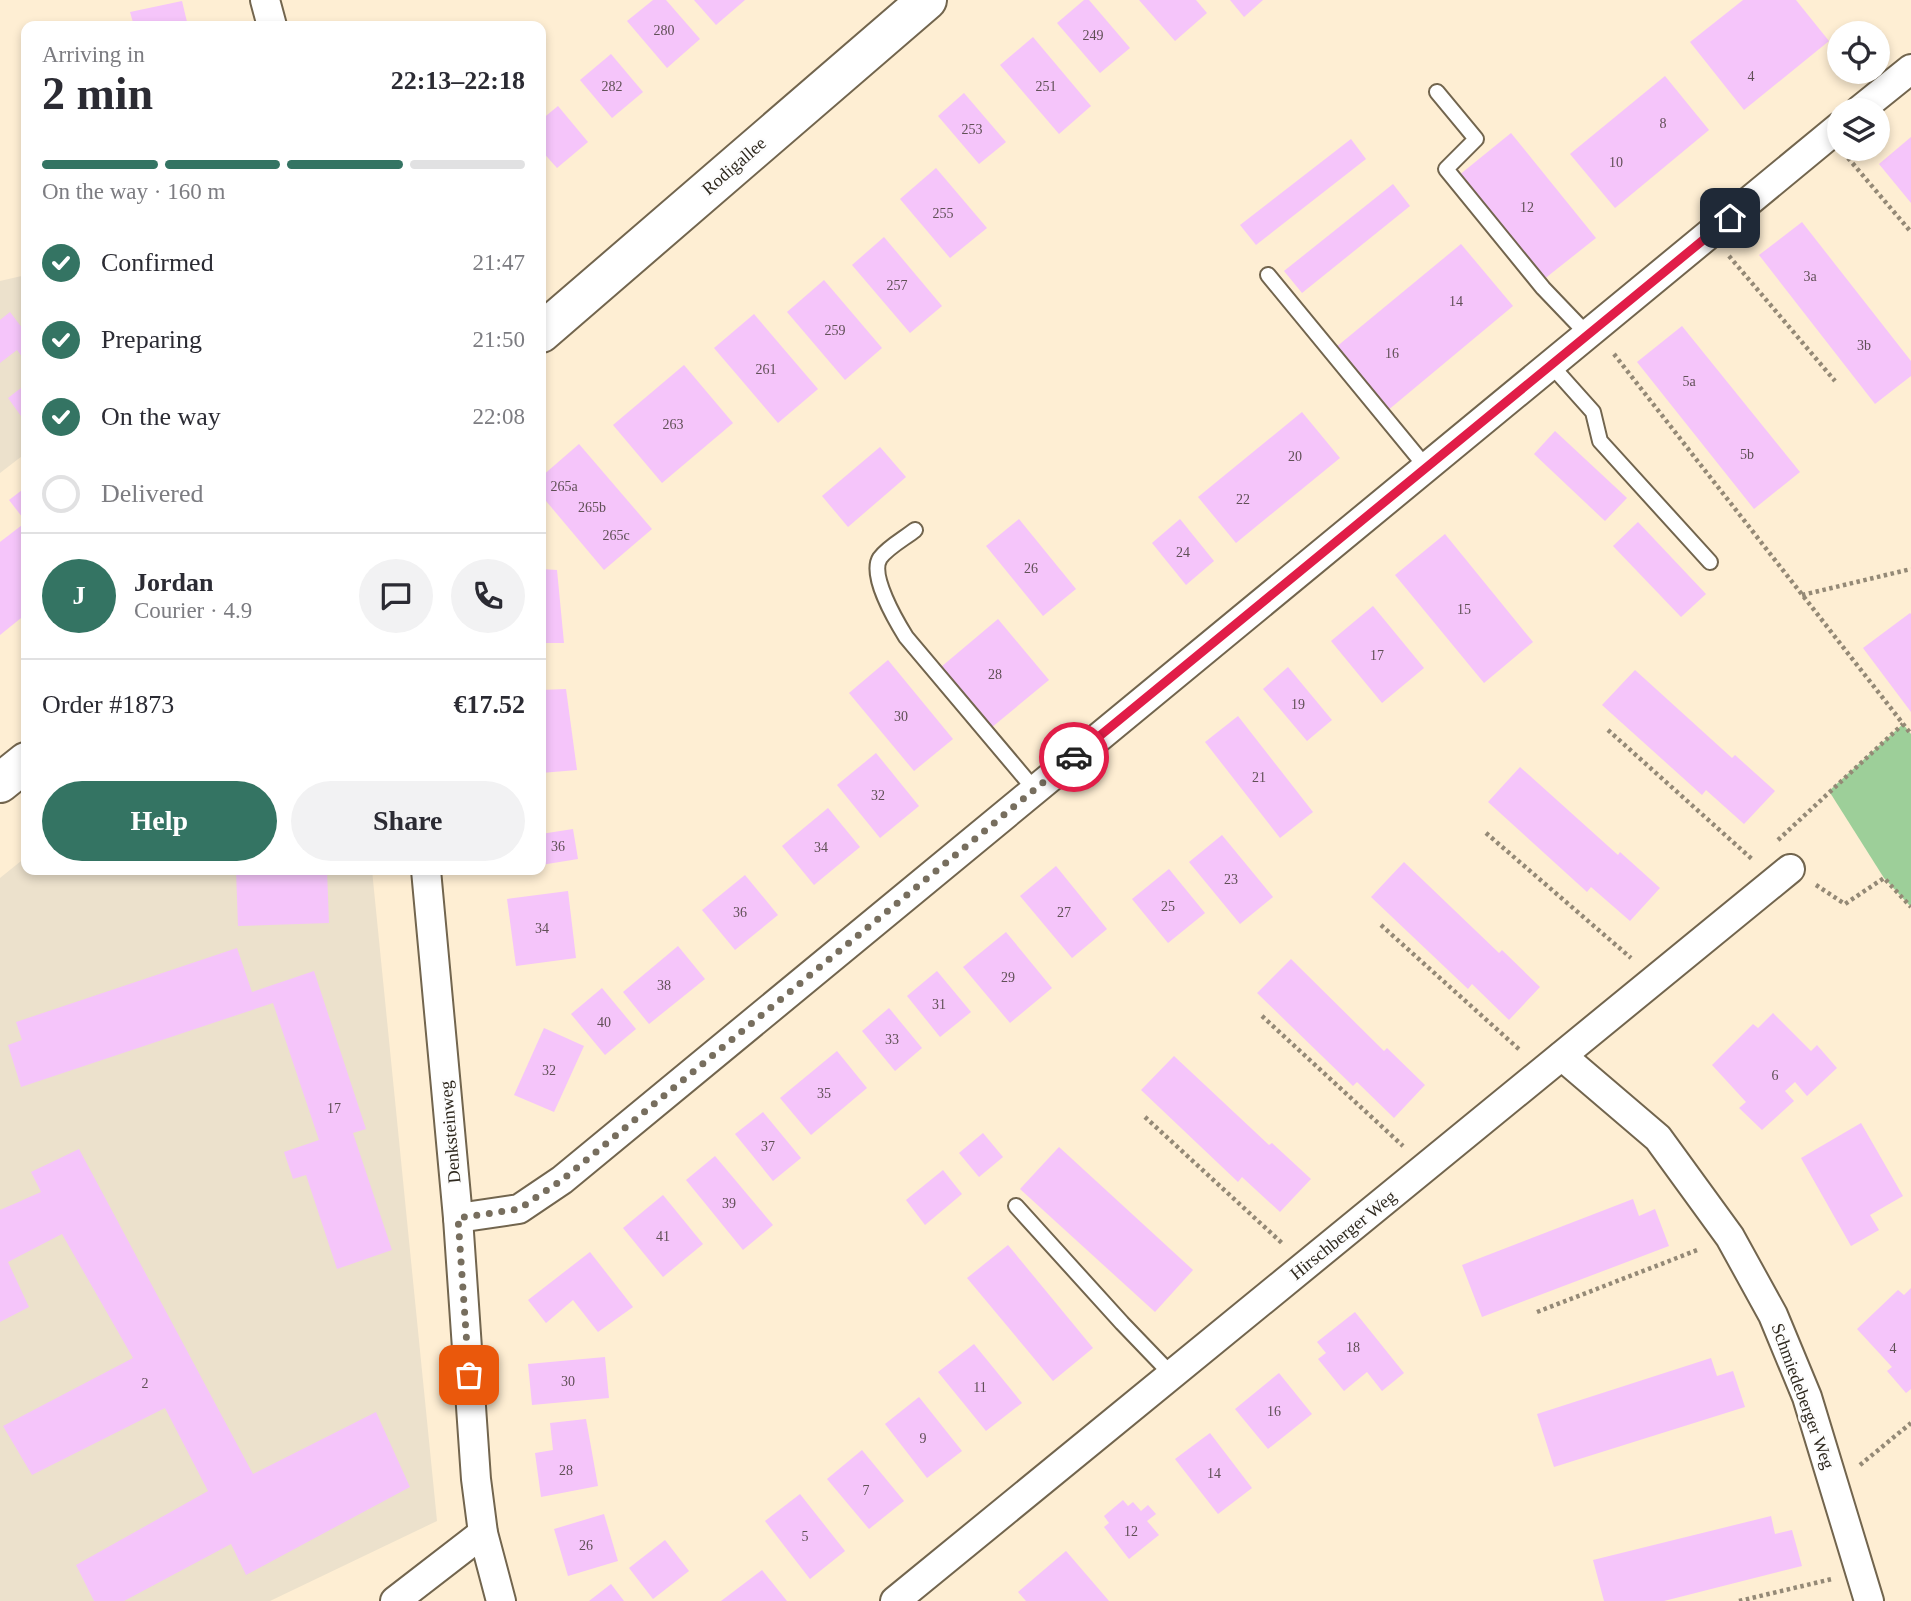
<!DOCTYPE html>
<html lang="en">
<head>
<meta charset="utf-8">
<style>
  :root { --surface:#fff; --page:#f2f2f3; --text:#2b2b33; --muted:#7c7c81; --line:#e1e1e2; --accent:#347463 }
  body { margin:0; font-family:"Times New Roman",serif; background:var(--page); color:var(--text); height:100vh; display:flex; flex-direction:column; font-size:26px; white-space:nowrap }
  * { box-sizing:border-box; margin:0 }
  p { font-size:23px; color:var(--muted) }
  .icon { flex:none; width:38px; height:38px; fill:none; stroke:currentColor; stroke-width:2; stroke-linecap:round; stroke-linejoin:round }
  .map { position:relative; flex:1; overflow:hidden }
  .panel { position:absolute; left:21px; top:21px; width:525px; height:854px; display:flex; flex-direction:column; background:var(--surface); border-radius:14px; box-shadow:0 4px 10px #0003 }
  .panel>* { flex:none }
  .buttons { position:absolute; left:1827px; top:21px; display:grid; gap:14px }
  .buttons a { display:grid; place-items:center; width:63px; height:63px; border-radius:50%; background:var(--surface); box-shadow:0 4px 10px #0003; font-size:35px }
  .pin { position:absolute; display:grid; place-items:center; width:60px; height:60px; color:#fff; margin:-30px; border-radius:14px; box-shadow:0 4px 10px #0006 }
  .courier { position:absolute; display:grid; place-items:center; width:70px; height:70px; margin:-35px; border:5px solid #e11d48; border-radius:50%; background:#fff; color:#222; box-shadow:0 2px 9px #0007 }
  .overview em { font-style:normal; font-weight:700 }
  .overview div { display:flex; flex-direction:column-reverse }
  .overview { display:flex; align-items:center; justify-content:space-between; height:119px; padding:0 21px }
  h1 { font-size:46px; font-weight:700; line-height:52px }
  .bar { display:grid; grid-template-columns:repeat(4,1fr); gap:10px 7px; align-content:center; height:84px; padding:0 21px }
  .bar i { height:9px; border-radius:5px; background:var(--line) }
  .bar .on { background:var(--accent) }
  .bar p { grid-column:span 4 }
  .line { display:flex; align-items:center; gap:18px; padding:0 21px; border-top:2px solid var(--line) }
  .line div { flex:1 }
  .round { display:grid; place-items:center; flex:none; width:74px; height:74px; border-radius:37px; background:var(--page) }
  ol { padding:0 21px; list-style:none }
  li { display:flex; align-items:center; gap:21px; height:77px }
  li p { margin-inline-start:auto }
  li .icon { padding:7px; border-radius:50%; background:var(--accent); color:#fff; stroke-width:4 }
  li:last-child { color:var(--muted) }
  li i { width:38px; height:38px; border:4px solid var(--line); border-radius:50% }
  .primary-button { display:flex; gap:14px; margin-top:auto; padding:14px 21px }
  .primary-button a { flex:1; height:80px; border-radius:42px; background:var(--accent); color:#fff; font-size:28px; font-weight:700; line-height:80px; text-align:center }
  .primary-button a+a { background:var(--page); color:var(--text) }
  .map>svg:first-child { display:block }
  .education { fill:#ece1cc }
  .green { fill:#9dcf99 }
  .building { fill:#f5c5fa }
  .lines { fill:none; stroke-linecap:round; stroke-linejoin:round }
  .lane-casing { stroke:#72654e; stroke-width:18 }
  .street-casing { stroke:#72654e; stroke-width:32 }
  .secondary-casing { stroke:#72654e; stroke-width:42 }
  .path { stroke:#948976; stroke-width:4.5; stroke-dasharray:3.5 3.5; stroke-linecap:butt }
  .lane { stroke:#fff; stroke-width:14 }
  .street { stroke:#fff; stroke-width:28 }
  .secondary { stroke:#fff; stroke-width:38 }
  .done { stroke:#776e5e; stroke-width:7; stroke-dasharray:0 12.6 }
  .route { stroke:#e11d48; stroke-width:9 }
  .labels { text-anchor:middle; dominant-baseline:central; stroke-width:5; stroke-linejoin:round; paint-order:stroke }
  .number-label { font-size:14px; fill:#605056 }
  .street-label { font-size:18px; fill:#2f291f; stroke:#fdfdfd }
</style>
</head>
<body>
<div class="map">
<svg width="1911" height="1601" viewBox="0 0 1911 1601">
  <rect width="100%" height="100%" fill="#feeed3"/>
  <!-- education -->
  <g class="education">
    <polygon points="26,275 26,453 0,473 0,281"/>
    <polygon points="26,857 26,870 372,870 437,1521 270,1601 0,1601 0,878"/>
  </g>
  <!-- green -->
  <polygon class="green" points="1903,724 1911,734 1911,907 1884,878 1829,791"/>
  <!-- building -->
  <g class="building">
    <polygon points="653,0 666,0 700,39 667,68 627,21"/>
    <polygon points="694,0 745,0 716,25"/>
    <polygon points="1084,0 1089,0 1130,48 1100,73 1057,23"/>
    <polygon points="1139,0 1196,0 1207,13 1175,41"/>
    <polygon points="1230,0 1263,0 1244,17"/>
    <polygon points="1743,0 1796,0 1829,41 1744,110 1690,42"/>
    <polygon points="182,1 188,26 134,26 130,12"/>
    <polygon points="1033,37 1091,106 1059,134 1000,65"/>
    <polygon points="611,54 643,92 612,118 580,80"/>
    <polygon points="1665,76 1709,130 1615,208 1570,154"/>
    <polygon points="964,93 1006,142 979,164 938,116"/>
    <polygon points="558,106 588,142 557,168 541,150 541,120"/>
    <polygon points="1511,133 1596,238 1543,280 1458,176"/>
    <polygon points="1911,137 1911,203 1879,164"/>
    <polygon points="1351,139 1366,159 1256,245 1240,225"/>
    <polygon points="936,168 987,228 950,258 900,199"/>
    <polygon points="1393,184 1410,206 1302,293 1284,271"/>
    <polygon points="1802,222 1911,361 1911,376 1875,404 1759,255"/>
    <polygon points="884,237 942,306 910,333 852,265"/>
    <polygon points="1461,244 1513,306 1387,411 1335,348"/>
    <polygon points="824,280 882,348 845,380 787,312"/>
    <polygon points="10,312 26,333 26,362 17,350 0,363 0,320"/>
    <polygon points="754,314 818,389 778,423 714,348"/>
    <polygon points="1682,326 1800,472 1754,509 1637,362"/>
    <polygon points="684,365 733,423 662,483 613,425"/>
    <polygon points="26,384 26,423 8,398"/>
    <polygon points="1302,412 1340,458 1236,543 1198,497"/>
    <polygon points="1555,431 1627,498 1605,521 1534,454"/>
    <polygon points="579,444 652,529 604,570 541,495 541,477"/>
    <polygon points="880,447 906,477 848,527 822,496"/>
    <polygon points="26,487 26,522 9,500"/>
    <polygon points="1019,519 1076,589 1043,616 986,546"/>
    <polygon points="1180,519 1214,561 1186,585 1152,543"/>
    <polygon points="26,522 26,614 0,635 0,542"/>
    <polygon points="1638,522 1706,594 1681,617 1613,546"/>
    <polygon points="1445,534 1533,642 1484,683 1395,575"/>
    <polygon points="541,569 557,570 564,643 541,643"/>
    <polygon points="1373,606 1424,668 1382,703 1331,641"/>
    <polygon points="1910,613 1911,614 1911,712 1863,648"/>
    <polygon points="998,619 1049,680 991,728 941,667"/>
    <polygon points="888,660 953,739 914,771 849,693"/>
    <polygon points="1288,667 1332,720 1307,741 1263,689"/>
    <polygon points="1635,670 1732,758 1735,755 1775,791 1744,824 1706,790 1702,795 1602,705"/>
    <polygon points="566,689 577,770 541,773 541,690"/>
    <polygon points="1238,716 1313,812 1280,838 1205,742"/>
    <polygon points="876,753 919,806 880,838 837,785"/>
    <polygon points="1520,767 1618,855 1620,852 1660,888 1630,921 1591,887 1587,892 1488,802"/>
    <polygon points="828,808 860,847 814,885 782,846"/>
    <polygon points="573,829 578,859 541,865 541,834"/>
    <polygon points="1222,835 1273,897 1240,924 1189,862"/>
    <polygon points="1404,862 1499,953 1502,950 1540,987 1509,1020 1472,984 1468,989 1371,897"/>
    <polygon points="1056,866 1107,929 1072,958 1020,896"/>
    <polygon points="1169,869 1205,913 1168,943 1132,899"/>
    <polygon points="236,870 327,870 329,923 238,926"/>
    <polygon points="745,875 778,915 735,950 702,910"/>
    <polygon points="568,891 576,958 516,966 507,899"/>
    <polygon points="1006,932 1052,988 1010,1023 963,967"/>
    <polygon points="678,946 705,979 649,1024 623,992"/>
    <polygon points="237,948 252,992 314,971 366,1129 353,1133 392,1250 337,1269 306,1175 293,1179 284,1152 319,1140 273,1003 21,1087 8,1045 22,1040 16,1022"/>
    <polygon points="1291,959 1384,1051 1387,1048 1425,1085 1394,1118 1357,1082 1353,1086 1257,993"/>
    <polygon points="937,971 971,1012 940,1037 907,996"/>
    <polygon points="602,988 636,1029 605,1055 571,1014"/>
    <polygon points="889,1008 922,1048 895,1071 862,1031"/>
    <polygon points="1773,1013 1811,1051 1817,1045 1837,1068 1807,1096 1795,1082 1785,1091 1794,1101 1762,1130 1739,1108 1746,1102 1712,1065 1753,1024 1758,1028"/>
    <polygon points="544,1028 584,1046 554,1112 514,1095"/>
    <polygon points="837,1051 867,1088 811,1135 780,1098"/>
    <polygon points="1174,1056 1269,1145 1272,1143 1311,1179 1280,1212 1242,1177 1238,1182 1141,1090"/>
    <polygon points="763,1112 801,1158 773,1181 735,1134"/>
    <polygon points="1861,1123 1903,1196 1870,1215 1879,1230 1851,1246 1801,1158"/>
    <polygon points="983,1133 1003,1157 979,1177 959,1153"/>
    <polygon points="1059,1147 1193,1270 1155,1312 1020,1189"/>
    <polygon points="79,1149 253,1474 376,1412 410,1487 246,1575 231,1544 124,1601 94,1601 76,1565 208,1491 165,1408 32,1475 3,1426 133,1358 62,1234 8,1262 29,1307 0,1322 0,1210 41,1192 31,1172"/>
    <polygon points="715,1156 773,1225 743,1250 686,1180"/>
    <polygon points="943,1170 962,1194 925,1225 906,1200"/>
    <polygon points="663,1195 703,1244 663,1277 623,1228"/>
    <polygon points="1633,1199 1639,1216 1655,1209 1669,1246 1482,1317 1462,1265"/>
    <polygon points="1008,1245 1093,1348 1053,1381 967,1278"/>
    <polygon points="590,1252 633,1307 598,1332 573,1300 546,1323 528,1300"/>
    <polygon points="1911,1288 1911,1389 1906,1393 1887,1371 1892,1367 1857,1329 1898,1290 1904,1295"/>
    <polygon points="1355,1312 1404,1373 1382,1391 1367,1372 1344,1391 1318,1359 1326,1353 1317,1342"/>
    <polygon points="974,1344 1022,1403 986,1431 938,1372"/>
    <polygon points="605,1357 609,1398 532,1405 528,1364"/>
    <polygon points="1711,1358 1717,1376 1733,1371 1745,1407 1554,1467 1537,1414"/>
    <polygon points="1279,1373 1312,1414 1268,1449 1235,1409"/>
    <polygon points="919,1397 962,1451 927,1478 885,1424"/>
    <polygon points="586,1419 598,1486 541,1497 535,1453 553,1450 550,1423"/>
    <polygon points="1210,1433 1252,1488 1218,1514 1175,1459"/>
    <polygon points="862,1450 904,1501 869,1529 827,1479"/>
    <polygon points="800,1494 845,1551 810,1579 765,1521"/>
    <polygon points="1123,1500 1128,1506 1133,1502 1141,1511 1148,1505 1156,1514 1147,1521 1159,1535 1129,1559 1104,1527 1109,1523 1104,1516"/>
    <polygon points="604,1514 618,1561 568,1576 554,1529"/>
    <polygon points="1771,1516 1775,1534 1792,1530 1802,1566 1664,1601 1604,1601 1593,1560"/>
    <polygon points="665,1540 689,1571 653,1599 629,1568"/>
    <polygon points="1066,1551 1109,1601 1026,1601 1018,1592"/>
    <polygon points="762,1570 787,1601 721,1601"/>
    <polygon points="611,1584 624,1601 589,1601"/>
  </g>
  <g class="lines">
    <!-- lane casing -->
    <g class="lane-casing">
      <g id="lane">
        <polyline points="1437,92 1476,139 1446,169 1543,288 1588,335"/>
        <polyline points="1268,275 1426,467"/>
        <polyline points="1551,365 1593,412 1600,441 1710,562"/>
        <path d="M915,530C905,538 888,547 880,558C869,575 896,621 906,637L1035,790"/>
        <polyline points="1016,1206 1122,1323 1172,1375"/>
      </g>
    </g>
    <!-- street casing -->
    <g class="street-casing">
      <g id="street">
        <polyline points="265,0 272,26"/>
        <polyline points="1860,110 1911,69"/>
        <polyline points="426,870 458,1218 476,1479 483,1533 501,1601"/>
        <polyline points="1562,1056 1658,1138 1730,1237 1773,1315 1807,1397 1869,1601"/>
        <polyline points="458,1218 519,1209 562,1180 1839,127"/>
        <polyline points="395,1601 483,1533"/>
        <polyline points="895,1601 1790,869"/>
      </g>
    </g>
    <!-- secondary casing -->
    <g class="secondary-casing">
      <g id="secondary">
        <polyline points="541,333 927,0"/>
        <polyline points="0,783 26,762"/>
      </g>
    </g>
    <!-- path -->
    <g class="path">
      <polyline points="1848,158 1911,232"/>
      <polyline points="1729,256 1835,381"/>
      <polyline points="1614,354 1911,734"/>
      <polyline points="1802,595 1911,569"/>
      <polyline points="1608,730 1753,860"/>
      <polyline points="1486,833 1631,958"/>
      <polyline points="1778,840 1903,724"/>
      <polyline points="1816,885 1845,904 1884,878 1911,907"/>
      <polyline points="1381,925 1521,1051"/>
      <polyline points="1262,1016 1403,1146"/>
      <polyline points="1145,1117 1283,1244"/>
      <polyline points="1537,1312 1700,1249"/>
      <polyline points="1860,1465 1911,1423"/>
      <polyline points="1739,1601 1832,1579"/>
    </g>
    <!-- lane -->
    <use href="#lane" class="lane"/>
    <!-- street -->
    <use href="#street" class="street"/>
    <!-- secondary -->
    <use href="#secondary" class="secondary"/>
  </g>
  <g class="lines">
    <!-- done -->
    <polyline class="done" points="469,1375 458,1218 519,1209 562,1180 1074,757"/>
    <!-- route -->
    <polyline class="route" points="1074,757 1730,218"/>
  </g>
  <g class="labels">
    <!-- number labels -->
    <g class="number-label">
      <text x="664" y="30">280</text>
      <text x="1093" y="35">249</text>
      <text x="1751" y="76">4</text>
      <text x="612" y="86">282</text>
      <text x="1046" y="86">251</text>
      <text x="1663" y="123">8</text>
      <text x="972" y="129">253</text>
      <text x="1616" y="162">10</text>
      <text x="1527" y="207">12</text>
      <text x="943" y="213">255</text>
      <text x="1810" y="276">3a</text>
      <text x="897" y="285">257</text>
      <text x="1456" y="301">14</text>
      <text x="835" y="330">259</text>
      <text x="1864" y="345">3b</text>
      <text x="1392" y="353">16</text>
      <text x="766" y="369">261</text>
      <text x="1689" y="381">5a</text>
      <text x="673" y="424">263</text>
      <text x="1747" y="454">5b</text>
      <text x="1295" y="456">20</text>
      <text x="564" y="486">265a</text>
      <text x="1243" y="499">22</text>
      <text x="592" y="507">265b</text>
      <text x="616" y="535">265c</text>
      <text x="1183" y="552">24</text>
      <text x="1031" y="568">26</text>
      <text x="1464" y="609">15</text>
      <text x="1377" y="655">17</text>
      <text x="995" y="674">28</text>
      <text x="1298" y="704">19</text>
      <text x="901" y="716">30</text>
      <text x="1259" y="777">21</text>
      <text x="878" y="795">32</text>
      <text x="558" y="846">36</text>
      <text x="821" y="847">34</text>
      <text x="1231" y="879">23</text>
      <text x="1168" y="906">25</text>
      <text x="740" y="912">36</text>
      <text x="1064" y="912">27</text>
      <text x="542" y="928">34</text>
      <text x="1008" y="977">29</text>
      <text x="664" y="985">38</text>
      <text x="939" y="1004">31</text>
      <text x="604" y="1022">40</text>
      <text x="892" y="1039">33</text>
      <text x="549" y="1070">32</text>
      <text x="1775" y="1075">6</text>
      <text x="824" y="1093">35</text>
      <text x="334" y="1108">17</text>
      <text x="768" y="1146">37</text>
      <text x="729" y="1203">39</text>
      <text x="663" y="1236">41</text>
      <text x="1353" y="1347">18</text>
      <text x="1893" y="1348">4</text>
      <text x="568" y="1381">30</text>
      <text x="145" y="1383">2</text>
      <text x="980" y="1387">11</text>
      <text x="1274" y="1411">16</text>
      <text x="923" y="1438">9</text>
      <text x="566" y="1470">28</text>
      <text x="1214" y="1473">14</text>
      <text x="866" y="1490">7</text>
      <text x="1131" y="1531">12</text>
      <text x="805" y="1536">5</text>
      <text x="586" y="1545">26</text>
    </g>
    <!-- street labels -->
    <g class="street-label">
      <text transform="translate(734 166) rotate(-41)">Rodigallee</text>
      <text transform="translate(450 1132) rotate(-95)">Denksteinweg</text>
      <text transform="translate(1343 1235) rotate(-39)">Hirschberger Weg</text>
      <text transform="translate(1803 1396) rotate(70)">Schmiedeberger Weg</text>
    </g>
  </g>
</svg>
<div class="buttons">
<a><svg class="icon" aria-label="locate" viewBox="0 0 24 24"><circle cx="12" cy="12" r="6"/><path d="M12 2v4M12 18v4M2 12h4M18 12h4"/></svg></a>
<a><svg class="icon" aria-label="layers" viewBox="0 0 24 24"><path d="M12 4l9 5-9 5-9-5zM3 14l9 5 9-5"/></svg></a>
</div>
<div class="pin" style="left:469px;top:1375px;background:#ea580c"><svg class="icon" aria-label="bag" viewBox="0 0 24 24"><path d="M5 8h14l-1 12H6zM9 8a3 3 0 0 1 6 0"/></svg></div>
<div class="pin" style="left:1730px;top:218px;background:#1f2937"><svg class="icon" aria-label="home" viewBox="0 0 24 24"><path d="M3 11l9-7 9 7M6 9v11h12V9"/></svg></div>
<div class="courier" style="left:1074px;top:757px"><svg class="icon" aria-label="car" viewBox="0 0 24 24"><path d="M5 17H2v-5l4-1 3-4h7l3 4 3 1v5h-3M9 17h6M6 11h13"/><circle cx="7" cy="17" r="2"/><circle cx="17" cy="17" r="2"/></svg></div>
<section class="panel">
<div class="overview"><div><h1>2 min</h1><p>Arriving in</p></div><em>22:13–22:18</em></div>
<div class="bar"><i class="on"></i><i class="on"></i><i class="on"></i><i></i><p>On the way · 160 m</p></div>
<ol>
<li><svg class="icon" aria-label="check" viewBox="0 0 24 24"><path d="M5 12l5 5 9-10"/></svg>Confirmed<p>21:47</p></li>
<li><svg class="icon" aria-label="check" viewBox="0 0 24 24"><path d="M5 12l5 5 9-10"/></svg>Preparing<p>21:50</p></li>
<li><svg class="icon" aria-label="check" viewBox="0 0 24 24"><path d="M5 12l5 5 9-10"/></svg>On the way<p>22:08</p></li>
<li><i></i>Delivered</li>
</ol>
<div class="line" style="height:126px"><b class="round" style="background:var(--accent);color:#fff">J</b><div><b>Jordan</b><p>Courier · 4.9</p></div><a class="round"><svg class="icon" aria-label="chat" viewBox="0 0 24 24"><path d="M4 5h16v11H9l-5 4z"/></svg></a><a class="round"><svg class="icon" aria-label="phone" viewBox="0 0 24 24"><path d="M5 4h4l2 5-3 2q2 4 5 5l2-3 5 2v4C11 20 4 13 5 4z"/></svg></a></div>
<div class="line" style="height:91px"><div>Order #1873</div><b>€17.52</b></div>
<div class="primary-button"><a>Help</a><a>Share</a></div>
</section>
</div>
</body>
</html>
